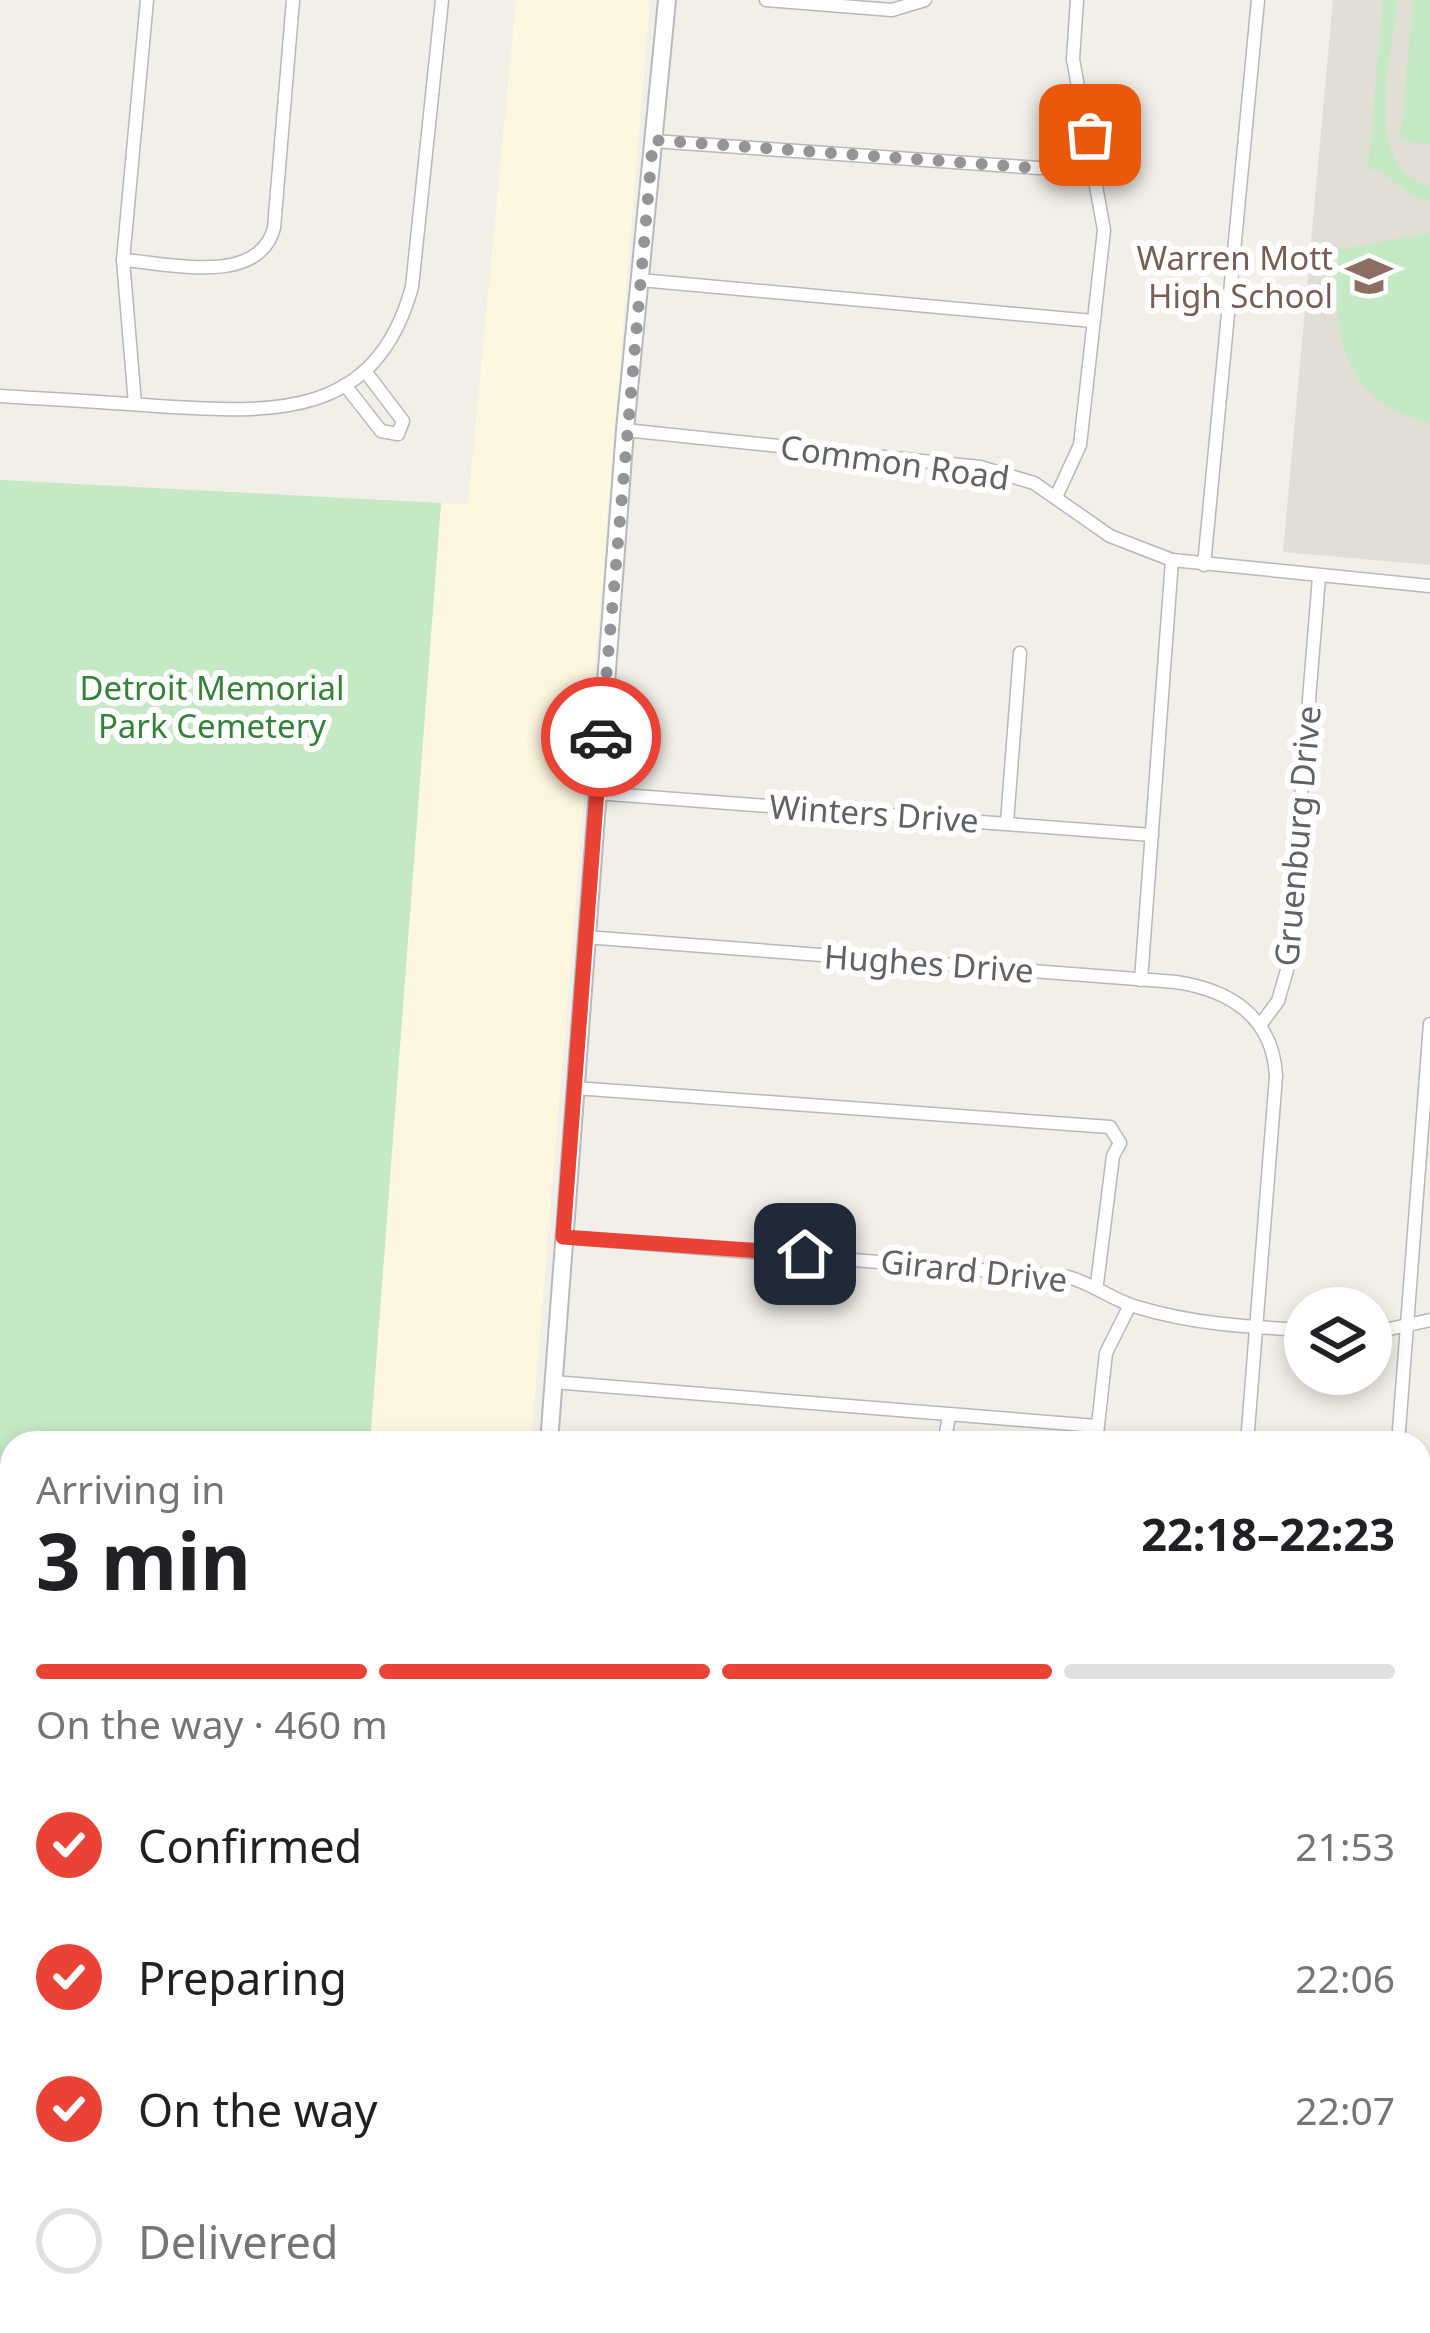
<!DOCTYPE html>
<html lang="en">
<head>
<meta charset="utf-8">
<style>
  :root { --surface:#fff; --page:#f6f6f6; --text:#202124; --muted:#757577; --line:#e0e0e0; --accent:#ea4335 }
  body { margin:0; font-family:"Noto Sans",sans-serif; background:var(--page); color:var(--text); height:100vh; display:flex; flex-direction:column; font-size:45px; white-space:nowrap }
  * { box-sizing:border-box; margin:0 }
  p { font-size:39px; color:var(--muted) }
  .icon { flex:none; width:66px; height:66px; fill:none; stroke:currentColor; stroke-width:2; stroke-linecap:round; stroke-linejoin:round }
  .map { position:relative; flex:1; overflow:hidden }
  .panel { position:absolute; left:0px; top:1431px; width:1431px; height:903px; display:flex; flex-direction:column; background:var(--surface); border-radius:36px 36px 0 0; box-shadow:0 6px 18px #0003 }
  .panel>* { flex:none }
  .controls { position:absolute; left:1284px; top:1287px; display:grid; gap:24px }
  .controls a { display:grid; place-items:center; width:108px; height:108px; border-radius:50%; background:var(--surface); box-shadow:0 6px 18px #0003; font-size:60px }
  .pin { position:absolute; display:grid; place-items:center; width:102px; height:102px; color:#fff; margin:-51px; border-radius:24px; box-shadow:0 6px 18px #0006 }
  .courier { position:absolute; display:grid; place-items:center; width:120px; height:120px; margin:-60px; border:9px solid #ea4335; border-radius:50%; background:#fff; color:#222; box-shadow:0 3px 15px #0007 }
  .headline em { font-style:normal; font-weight:700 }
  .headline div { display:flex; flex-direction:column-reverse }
  .headline { display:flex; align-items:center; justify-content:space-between; height:204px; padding:0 36px }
  h1 { font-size:78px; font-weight:700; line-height:90px }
  .bar { display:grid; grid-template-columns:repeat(4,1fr); gap:18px 12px; align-content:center; height:144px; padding:0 36px }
  .bar i { height:15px; border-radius:9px; background:var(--line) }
  .bar .current { background:var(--accent) }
  .bar p { grid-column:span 4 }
  ol { padding:0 36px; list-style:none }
  li { display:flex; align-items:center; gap:36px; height:132px }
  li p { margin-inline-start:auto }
  li .icon { padding:12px; border-radius:50%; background:var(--accent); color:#fff; stroke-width:4 }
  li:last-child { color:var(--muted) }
  li i { width:66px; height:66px; border:6px solid var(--line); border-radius:50% }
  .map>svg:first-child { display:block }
  .commercial { fill:#fef7e0 }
  .education { fill:#e1ded6 }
  .green { fill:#c5e8c5 }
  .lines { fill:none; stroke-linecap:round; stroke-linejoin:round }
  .minor-casing { stroke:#b5b8bc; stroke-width:15 }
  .secondary-casing { stroke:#b6babf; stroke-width:20 }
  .minor { stroke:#fff; stroke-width:12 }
  .secondary { stroke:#fff; stroke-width:16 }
  .done { stroke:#929495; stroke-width:12; stroke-dasharray:0 21.6 }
  .route { stroke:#ea4335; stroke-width:15 }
  .labels { text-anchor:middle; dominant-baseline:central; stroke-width:12; stroke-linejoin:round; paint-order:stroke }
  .education-label { font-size:33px; fill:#785e54; stroke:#fff; text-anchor:end }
  .street-label { font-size:33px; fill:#5f6368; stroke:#fff }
  .park-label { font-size:33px; fill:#348238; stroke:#fff }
</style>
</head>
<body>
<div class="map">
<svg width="1430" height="2333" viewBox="0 0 1430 2333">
  <rect width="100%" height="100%" fill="#f1efe8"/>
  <!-- commercial -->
  <polygon class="commercial" points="516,0 650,0 531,1443 370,1443 441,503 468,504"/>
  <!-- education -->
  <g class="education">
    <polygon points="1333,0 1430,0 1430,565 1283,552"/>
    <polygon points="35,2322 453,2322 452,2333 34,2333"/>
  </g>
  <!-- green -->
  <g class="green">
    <path d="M1383,0H1398C1393,54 1358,167 1430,186V201C1403,198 1392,172 1368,168Z"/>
    <polygon points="1413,0 1430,0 1430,144 1400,141"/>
    <path d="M1430,233V423C1339,402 1330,327 1339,249Z"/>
    <polygon points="0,480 441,503 370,1443 12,1443 12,1813 0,1812"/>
    <polygon points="1419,1974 1430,1975 1430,2333 1137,2333 1138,2322 1419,2322"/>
  </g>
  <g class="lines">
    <!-- minor casing -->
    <g class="minor-casing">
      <g id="minor">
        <polyline points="766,0 892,10 925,0"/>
        <polyline points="653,141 1039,168 1096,166"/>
        <path d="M123,260C169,263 258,287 274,228L293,0"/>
        <polyline points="640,280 1093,321"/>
        <polyline points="345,385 381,431 398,434 403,421 365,371"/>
        <path d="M0,396C52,399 105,402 157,406C271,413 375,421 412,287L442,0"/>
        <polyline points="135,404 123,260 147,0"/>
        <polyline points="625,430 980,467 1034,483 1110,536 1172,560 1430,586"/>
        <polyline points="1056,497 1080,445 1104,230 1073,59 1077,0"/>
        <polyline points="1204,565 1258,0"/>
        <polyline points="596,793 1152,835"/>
        <polyline points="1007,822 1020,653"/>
        <path d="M585,937L1176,982C1230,990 1273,1017 1276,1076L1247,1443"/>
        <polyline points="1141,980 1172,560"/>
        <polyline points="1261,1024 1278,1001 1287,970 1319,577"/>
        <polyline points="575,1088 1110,1127 1120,1143 1113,1156 1097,1284"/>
        <path d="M563,1237L1068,1277C1094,1284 1112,1300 1137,1307C1192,1324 1248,1327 1305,1330"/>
        <polyline points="1371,1333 1430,1320"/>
        <polyline points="553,1382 1097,1426"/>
        <polyline points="944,1443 949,1417"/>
        <polyline points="1096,1443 1106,1353 1130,1305"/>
        <polyline points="1398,1443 1430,1024"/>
        <polyline points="1419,1712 1430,1713"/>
        <polyline points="0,2277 12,2278"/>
        <polyline points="725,2322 859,2333"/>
      </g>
    </g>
    <!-- secondary casing -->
    <g class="secondary-casing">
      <g id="secondary">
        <polyline points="549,1443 625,430 667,0"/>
        <polyline points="0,1840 12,1841"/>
        <polyline points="1419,1952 1430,1953"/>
        <polyline points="482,2333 483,2322"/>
      </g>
    </g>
    <!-- minor -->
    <use href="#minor" class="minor"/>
    <!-- secondary -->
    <use href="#secondary" class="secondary"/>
  </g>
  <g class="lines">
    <!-- done -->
    <polyline class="done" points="601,737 653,140 1064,170 1096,166 1090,135"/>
    <!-- route -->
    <polyline class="route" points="601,737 563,1237 805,1254"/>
  </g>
  <!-- icons -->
  <defs>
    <g id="school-bare" transform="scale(3.6)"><path d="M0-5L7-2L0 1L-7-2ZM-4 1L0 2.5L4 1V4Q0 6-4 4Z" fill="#8d6e63" stroke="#fff" stroke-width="2.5" paint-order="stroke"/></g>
  </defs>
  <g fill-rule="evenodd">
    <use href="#school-bare" x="1369" y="276"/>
  </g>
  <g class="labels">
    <!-- education labels -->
    <g class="education-label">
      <text x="1333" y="257">Warren Mott<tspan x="1333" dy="38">High School</tspan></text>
    </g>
    <!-- street labels -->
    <g class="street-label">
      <text transform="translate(895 462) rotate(8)">Common Road</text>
      <text transform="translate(874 813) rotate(4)">Winters Drive</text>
      <text transform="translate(1297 836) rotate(-85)">Gruenburg Drive</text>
      <text transform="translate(929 963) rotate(4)">Hughes Drive</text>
      <text transform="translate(974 1270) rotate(6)">Girard Drive</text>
    </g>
    <!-- park labels -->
    <g class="park-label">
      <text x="212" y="687">Detroit Memorial<tspan x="212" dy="38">Park Cemetery</tspan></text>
    </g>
  </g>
</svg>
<div class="controls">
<a><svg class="icon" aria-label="layers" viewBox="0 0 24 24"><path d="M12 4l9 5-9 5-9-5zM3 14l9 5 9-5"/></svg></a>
</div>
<div class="pin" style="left:1090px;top:135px;background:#ea580c"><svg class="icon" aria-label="bag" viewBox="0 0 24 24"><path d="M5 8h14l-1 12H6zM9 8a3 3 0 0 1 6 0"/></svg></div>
<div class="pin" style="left:805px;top:1254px;background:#1f2937"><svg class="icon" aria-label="home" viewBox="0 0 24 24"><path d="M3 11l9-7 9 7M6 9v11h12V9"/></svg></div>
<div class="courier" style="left:601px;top:737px"><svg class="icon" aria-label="car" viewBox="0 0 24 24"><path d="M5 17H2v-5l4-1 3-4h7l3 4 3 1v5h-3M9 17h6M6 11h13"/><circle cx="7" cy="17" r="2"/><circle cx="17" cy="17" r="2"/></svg></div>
<section class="panel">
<div class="headline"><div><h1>3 min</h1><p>Arriving in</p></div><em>22:18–22:23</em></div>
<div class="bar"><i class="current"></i><i class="current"></i><i class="current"></i><i></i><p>On the way · 460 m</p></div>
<ol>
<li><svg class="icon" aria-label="check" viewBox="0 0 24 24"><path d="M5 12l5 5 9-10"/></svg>Confirmed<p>21:53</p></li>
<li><svg class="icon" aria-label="check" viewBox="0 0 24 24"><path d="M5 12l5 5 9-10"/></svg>Preparing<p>22:06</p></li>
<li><svg class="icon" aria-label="check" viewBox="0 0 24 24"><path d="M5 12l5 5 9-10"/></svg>On the way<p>22:07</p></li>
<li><i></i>Delivered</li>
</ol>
</section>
</div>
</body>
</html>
